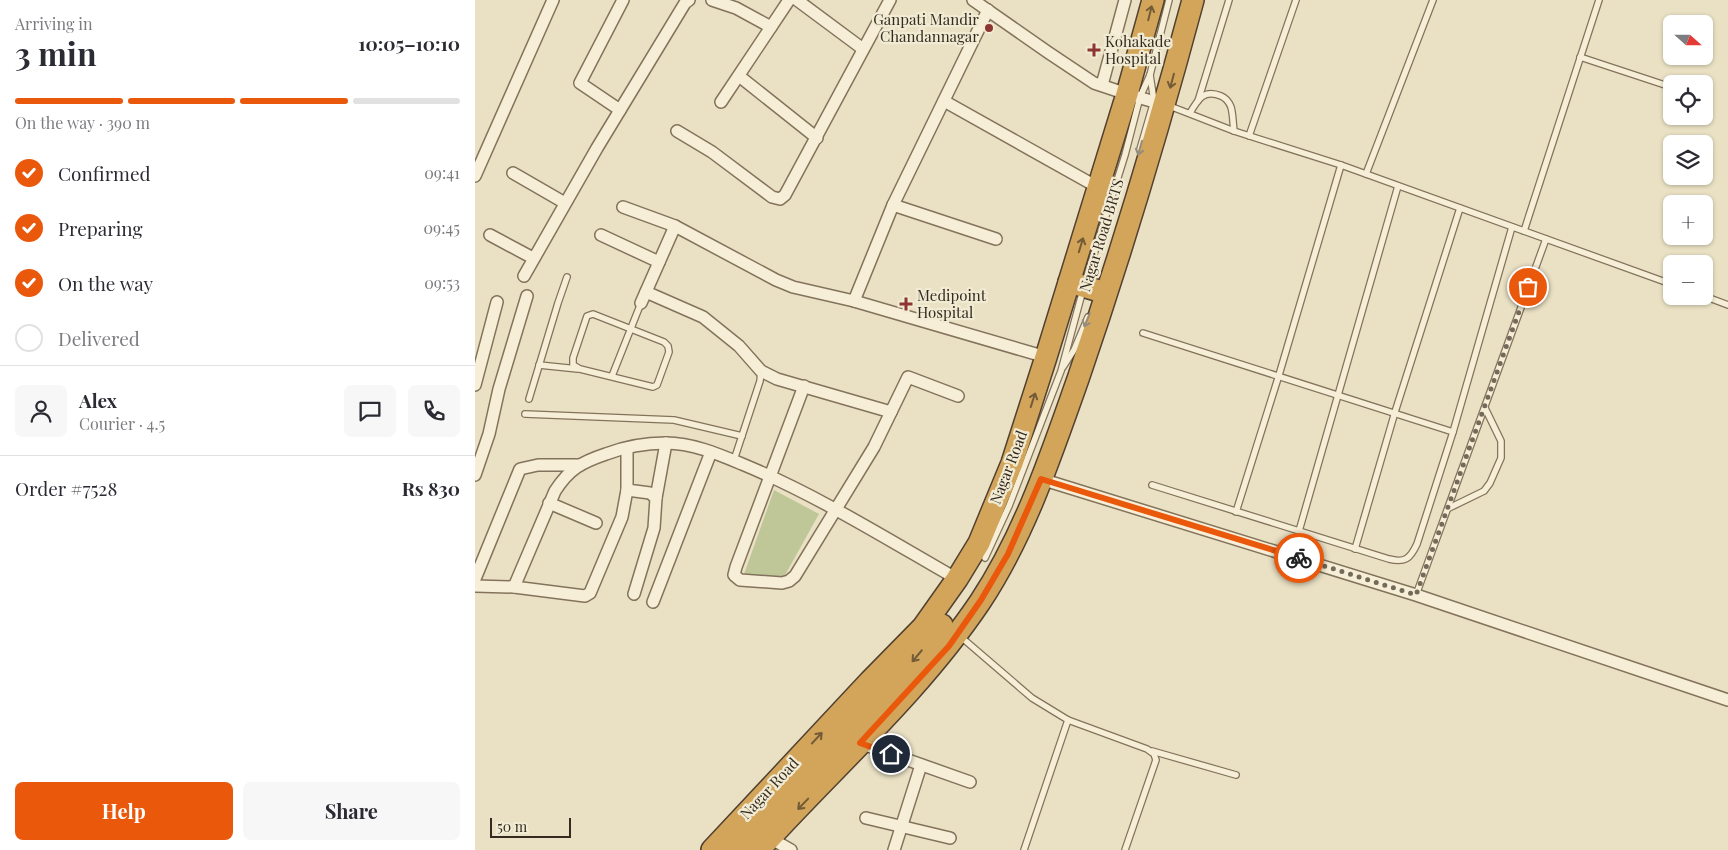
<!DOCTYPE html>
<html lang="en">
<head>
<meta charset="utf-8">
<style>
  :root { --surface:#fff; --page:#f7f7f7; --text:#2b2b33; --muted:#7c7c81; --line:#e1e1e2; --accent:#ea580c }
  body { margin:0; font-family:"Playfair Display",serif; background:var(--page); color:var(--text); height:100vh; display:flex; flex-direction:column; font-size:19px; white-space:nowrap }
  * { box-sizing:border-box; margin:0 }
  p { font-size:16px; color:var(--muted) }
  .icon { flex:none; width:28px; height:28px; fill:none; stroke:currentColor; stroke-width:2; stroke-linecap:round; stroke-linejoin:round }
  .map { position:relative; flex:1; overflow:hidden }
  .panel { display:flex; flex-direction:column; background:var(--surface); width:475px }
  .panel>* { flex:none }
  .needle { width:32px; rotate:111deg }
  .controls { position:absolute; left:1188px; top:15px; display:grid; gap:10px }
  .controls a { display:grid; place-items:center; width:50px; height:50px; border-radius:8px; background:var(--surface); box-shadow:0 1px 4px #0004; font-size:25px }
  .scale { position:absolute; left:15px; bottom:12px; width:81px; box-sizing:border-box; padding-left:5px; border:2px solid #342a1f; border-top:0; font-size:14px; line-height:18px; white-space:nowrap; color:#342a1f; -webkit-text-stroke:4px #f2ebd3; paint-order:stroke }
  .pin { position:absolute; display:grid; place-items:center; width:42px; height:42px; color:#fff; margin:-21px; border:2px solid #fff; border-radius:50%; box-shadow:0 1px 5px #0007 }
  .courier { position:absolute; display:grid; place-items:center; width:50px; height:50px; margin:-25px; border:4px solid #ea580c; border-radius:50%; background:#fff; color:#222; box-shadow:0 1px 6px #0007 }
  .headline em { font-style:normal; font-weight:700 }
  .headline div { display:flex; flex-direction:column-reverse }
  .headline { display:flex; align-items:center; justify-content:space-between; height:85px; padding:0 15px }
  h1 { font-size:32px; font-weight:700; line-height:38px }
  .bar { display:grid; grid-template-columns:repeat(4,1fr); gap:8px 5px; align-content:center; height:60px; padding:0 15px }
  .bar i { height:6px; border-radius:4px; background:var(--line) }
  .bar .on { background:var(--accent) }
  .bar p { grid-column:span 4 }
  .line { display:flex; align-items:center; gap:12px; padding:0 15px; border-top:1px solid var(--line) }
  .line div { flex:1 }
  .round { display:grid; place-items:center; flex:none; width:52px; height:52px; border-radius:8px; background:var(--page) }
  ol { padding:0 15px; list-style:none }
  li { display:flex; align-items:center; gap:15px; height:55px }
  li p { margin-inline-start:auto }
  li .icon { padding:5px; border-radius:50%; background:var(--accent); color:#fff; stroke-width:4 }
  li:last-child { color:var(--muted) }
  li i { width:28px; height:28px; border:2px solid var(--line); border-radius:50% }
  .button { display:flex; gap:10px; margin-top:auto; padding:10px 15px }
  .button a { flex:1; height:58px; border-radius:8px; background:var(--accent); color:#fff; font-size:20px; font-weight:700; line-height:58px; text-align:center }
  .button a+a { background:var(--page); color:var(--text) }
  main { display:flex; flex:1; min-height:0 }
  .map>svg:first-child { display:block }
  .green { fill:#bfc799 }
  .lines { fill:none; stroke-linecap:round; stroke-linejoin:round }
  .lane-casing { stroke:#83735c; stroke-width:8 }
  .street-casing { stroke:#83735c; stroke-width:14 }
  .highway-casing { stroke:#514130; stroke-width:24 }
  .lane { stroke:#f6eed6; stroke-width:5.5 }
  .street { stroke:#f6eed6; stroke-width:11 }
  .highway { stroke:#d3a55b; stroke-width:21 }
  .oneway { stroke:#745b37 }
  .oneway2 { stroke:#958c7a }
  .done { stroke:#746a59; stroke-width:5; stroke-dasharray:0 9 }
  .route { stroke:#ea580c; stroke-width:6 }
  .poi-dot { fill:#8d3531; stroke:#f2ebd3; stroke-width:2 }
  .labels { text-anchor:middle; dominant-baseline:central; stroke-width:4.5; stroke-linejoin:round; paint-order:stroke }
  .poi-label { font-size:15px; fill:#342a1f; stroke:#f2ebd3; text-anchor:start }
  .street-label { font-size:15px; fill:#342a1f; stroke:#f2ebd3 }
</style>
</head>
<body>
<main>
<section class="panel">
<div class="headline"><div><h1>3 min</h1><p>Arriving in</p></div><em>10:05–10:10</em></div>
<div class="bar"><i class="on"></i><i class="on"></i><i class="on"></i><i></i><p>On the way · 390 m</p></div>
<ol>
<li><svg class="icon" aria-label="check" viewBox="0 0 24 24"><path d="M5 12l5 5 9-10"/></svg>Confirmed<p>09:41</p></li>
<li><svg class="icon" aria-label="check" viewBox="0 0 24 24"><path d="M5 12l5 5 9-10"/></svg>Preparing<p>09:45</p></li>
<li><svg class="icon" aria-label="check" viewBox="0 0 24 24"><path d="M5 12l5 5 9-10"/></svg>On the way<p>09:53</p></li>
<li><i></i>Delivered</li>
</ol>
<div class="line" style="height:90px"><a class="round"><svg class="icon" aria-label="person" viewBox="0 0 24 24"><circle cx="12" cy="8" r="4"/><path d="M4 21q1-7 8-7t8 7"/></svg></a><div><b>Alex</b><p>Courier · 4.5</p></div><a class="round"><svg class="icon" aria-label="chat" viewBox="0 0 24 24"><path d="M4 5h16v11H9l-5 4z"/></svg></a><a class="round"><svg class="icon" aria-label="phone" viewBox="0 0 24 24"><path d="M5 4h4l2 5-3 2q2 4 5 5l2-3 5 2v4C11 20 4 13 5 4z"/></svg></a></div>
<div class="line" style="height:65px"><div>Order #7528</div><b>Rs 830</b></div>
<div class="button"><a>Help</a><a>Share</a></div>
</section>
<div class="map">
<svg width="1253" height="850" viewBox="0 0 1253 850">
  <rect width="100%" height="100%" fill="#eae1c4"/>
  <!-- green -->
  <polygon class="green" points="299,490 344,514 309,577 269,574"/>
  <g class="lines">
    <!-- lane casing -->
    <g class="lane-casing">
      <g id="lane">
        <polyline points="1105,57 1196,87"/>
        <polyline points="723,101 754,0"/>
        <polyline points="692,105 759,131 866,165 1196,284"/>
        <path d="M715,113C723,99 729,89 746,96C751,98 754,102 756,107C758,114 758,124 759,131"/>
        <polyline points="774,136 821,0"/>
        <polyline points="665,149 679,101 675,75"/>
        <polyline points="891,174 958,0"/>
        <polyline points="1049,231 1124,0"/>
        <polyline points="1229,296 1253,305"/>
        <polygon points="118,314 189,342 193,346 194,352 182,385 178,387 105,369 98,365 98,358 112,316"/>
        <polyline points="668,333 978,432"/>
        <polyline points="64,365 103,369"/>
        <polyline points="588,367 599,350 613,317"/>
        <polyline points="137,376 166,303"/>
        <polyline points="54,399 83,303 92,277"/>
        <polyline points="50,414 199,420 267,436"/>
        <polyline points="259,460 285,381 286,371"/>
        <path d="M677,485L914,559C930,563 935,559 942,544L978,432L1037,227"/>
        <polyline points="974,508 1009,491 1015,483 1026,458 1026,441 1010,408"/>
        <polyline points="761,512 804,375 866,165"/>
        <polyline points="824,531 923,186"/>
        <polyline points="880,549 920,412 985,208"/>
        <polyline points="510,558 534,506 586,371 609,286 650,155 665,97 675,75 694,0"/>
        <polyline points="941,595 1071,239"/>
        <polyline points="486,637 557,698 593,720 549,850"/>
        <polyline points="593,720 672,749 679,754 681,760 650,850"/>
        <polyline points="677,751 761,775"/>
      </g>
    </g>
    <!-- street casing -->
    <g class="street-casing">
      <g id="street">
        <polyline points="237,0 261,8 296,27"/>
        <polyline points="322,0 388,49"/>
        <polyline points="498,0 574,53 619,83 652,94 690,105"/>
        <polyline points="264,76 342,138"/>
        <polyline points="627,85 650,0"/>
        <polyline points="469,101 624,188"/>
        <polyline points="246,102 314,0"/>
        <polyline points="145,110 105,83 148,0"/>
        <polyline points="202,131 237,152 297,197 305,199 310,195 415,0"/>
        <polyline points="38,173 90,203"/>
        <polyline points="0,176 78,0"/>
        <polyline points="418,205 521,239"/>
        <polyline points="148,207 200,226 301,280 318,287 379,301 571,357"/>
        <polyline points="15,235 58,258"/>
        <polyline points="126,235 184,262"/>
        <polyline points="49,276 122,148 210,3 214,0"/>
        <polyline points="171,292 228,317 264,346 286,371 302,379 416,412"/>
        <polyline points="379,301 418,205 513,10"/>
        <polyline points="166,303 200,226"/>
        <polyline points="0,385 22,302"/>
        <polyline points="329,386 261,567 259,575 265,580 307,583 314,581 320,576 399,447 433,377 483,396"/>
        <polyline points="152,448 152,490 175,493 181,498 179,528 159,594"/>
        <polyline points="0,475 14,434 24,389 52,296"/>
        <polyline points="566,479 941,595 1253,700"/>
        <polyline points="181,498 191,443"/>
        <polyline points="74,503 121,523"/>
        <polyline points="0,579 45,469 63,465 105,465"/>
        <polyline points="0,586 39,587 110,596 115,593 147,517 152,490"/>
        <path d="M39,587L80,491C94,469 107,462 131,454C149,447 171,443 191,443C217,443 243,454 267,464C342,495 412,539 482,579"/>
        <polyline points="178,602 236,452"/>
        <polyline points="385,743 495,782"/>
        <polyline points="391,818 475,838"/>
        <polyline points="295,838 316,850"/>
        <polyline points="419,850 446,765"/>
      </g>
    </g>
    <!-- highway casing -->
    <g class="highway-casing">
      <g id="highway">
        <polyline points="594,282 631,293"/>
        <polyline points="237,850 395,681 448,627 482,579 504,543 537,463 571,357 652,94 678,0"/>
        <polyline points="261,850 441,658 467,625"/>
        <path d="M284,850C358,768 443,694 505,602C550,534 576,455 603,379C646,254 684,127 718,0"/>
      </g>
    </g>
    <!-- lane -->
    <use href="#lane" class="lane"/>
    <!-- street -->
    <use href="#street" class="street"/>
    <!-- highway -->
    <use href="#highway" class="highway"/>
  </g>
  <!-- one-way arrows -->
  <defs><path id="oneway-shaft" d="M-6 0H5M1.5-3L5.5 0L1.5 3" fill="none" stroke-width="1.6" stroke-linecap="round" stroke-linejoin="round" transform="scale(1.25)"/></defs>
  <g class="oneway">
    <use href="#oneway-shaft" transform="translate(675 13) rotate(-76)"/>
    <use href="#oneway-shaft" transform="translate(697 81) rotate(105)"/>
    <use href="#oneway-shaft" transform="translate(606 245) rotate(-73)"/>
    <use href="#oneway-shaft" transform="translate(558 400) rotate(-72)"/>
    <use href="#oneway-shaft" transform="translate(442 656) rotate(130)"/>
    <use href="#oneway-shaft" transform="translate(342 738) rotate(-47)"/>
    <use href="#oneway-shaft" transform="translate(328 804) rotate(134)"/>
  </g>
  <g class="oneway2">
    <use href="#oneway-shaft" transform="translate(665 148) rotate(106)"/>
    <use href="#oneway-shaft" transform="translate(612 320) rotate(113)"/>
  </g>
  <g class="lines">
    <!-- done -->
    <polyline class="done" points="824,558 941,595 1053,287"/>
    <!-- route -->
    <polyline class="route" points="416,754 385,743 474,646 506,600 533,554 566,479 824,558"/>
  </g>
  <!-- markers -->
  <g class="poi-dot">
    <circle cx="514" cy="28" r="5"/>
    <path d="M616.5 42.5h5v5h5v5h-5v5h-5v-5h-5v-5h5z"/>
    <path d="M428.5 296.5h5v5h5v5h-5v5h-5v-5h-5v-5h5z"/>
  </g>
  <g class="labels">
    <!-- poi labels -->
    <g class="poi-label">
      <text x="504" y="19" text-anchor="end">Ganpati Mandir<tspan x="504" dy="17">Chandannagar</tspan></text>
      <text x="630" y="41">Kohakade<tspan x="630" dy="17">Hospital</tspan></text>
      <text x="442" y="295">Medipoint<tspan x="442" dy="17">Hospital</tspan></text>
    </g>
    <!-- street labels -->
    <g class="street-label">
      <text transform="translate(626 235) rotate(-73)">Nagar Road BRTS</text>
      <text transform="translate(533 467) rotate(-69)">Nagar Road</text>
      <text transform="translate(294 788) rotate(-47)">Nagar Road</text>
    </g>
  </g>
</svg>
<div class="controls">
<a><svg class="needle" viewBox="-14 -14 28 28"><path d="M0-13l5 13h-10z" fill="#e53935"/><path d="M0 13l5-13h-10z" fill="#7c7c81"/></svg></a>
<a><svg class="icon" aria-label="locate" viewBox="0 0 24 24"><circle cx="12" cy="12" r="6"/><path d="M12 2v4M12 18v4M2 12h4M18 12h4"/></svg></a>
<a><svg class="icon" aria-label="layers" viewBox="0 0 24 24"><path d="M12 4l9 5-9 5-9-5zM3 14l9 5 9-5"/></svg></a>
<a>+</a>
<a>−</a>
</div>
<div class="scale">50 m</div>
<div class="pin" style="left:1053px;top:287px;background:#ea580c"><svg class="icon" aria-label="bag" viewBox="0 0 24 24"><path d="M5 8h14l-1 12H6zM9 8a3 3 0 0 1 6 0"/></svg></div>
<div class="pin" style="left:416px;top:754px;background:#1f2937"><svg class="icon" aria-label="home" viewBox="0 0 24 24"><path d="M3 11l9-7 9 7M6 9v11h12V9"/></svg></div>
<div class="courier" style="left:824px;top:558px"><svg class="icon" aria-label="bike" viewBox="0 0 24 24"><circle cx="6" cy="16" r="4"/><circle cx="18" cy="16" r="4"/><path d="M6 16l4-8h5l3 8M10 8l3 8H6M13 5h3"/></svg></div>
</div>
</main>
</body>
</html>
